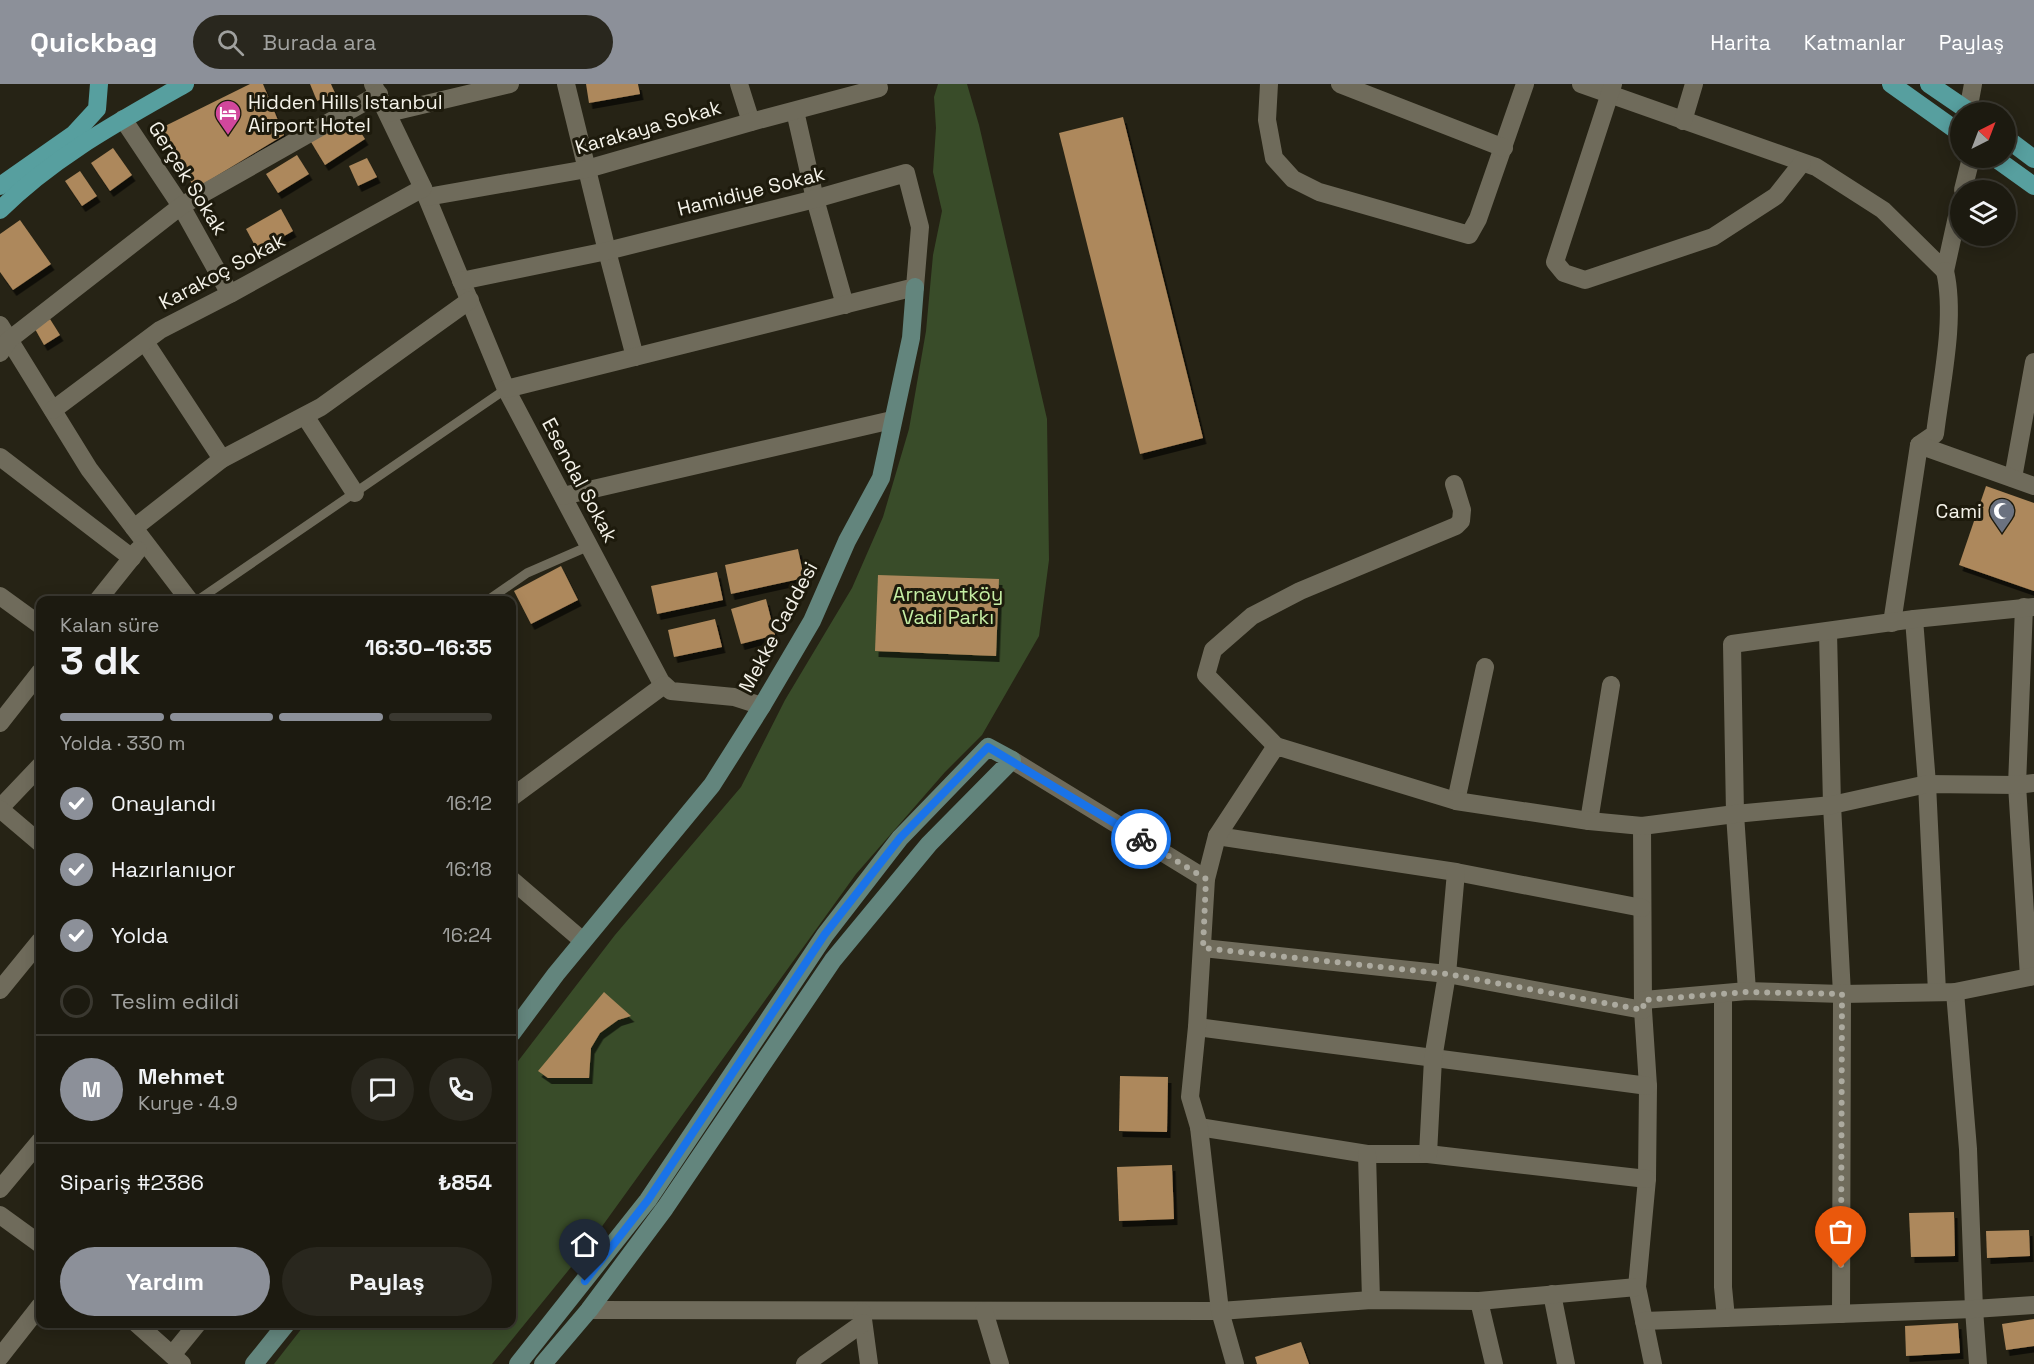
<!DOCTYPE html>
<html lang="tr">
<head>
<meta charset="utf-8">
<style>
  :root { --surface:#1c1a10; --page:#29271e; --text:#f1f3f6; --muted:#a0a19f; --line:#3a3830; --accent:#8c9099 }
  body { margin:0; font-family:"Space Grotesk",sans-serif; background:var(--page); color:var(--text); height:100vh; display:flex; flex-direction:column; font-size:22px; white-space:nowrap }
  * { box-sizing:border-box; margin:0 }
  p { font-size:20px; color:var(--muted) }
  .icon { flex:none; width:33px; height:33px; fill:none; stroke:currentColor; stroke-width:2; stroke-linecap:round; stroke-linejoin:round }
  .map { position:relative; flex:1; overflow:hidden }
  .panel { position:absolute; left:36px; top:512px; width:480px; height:732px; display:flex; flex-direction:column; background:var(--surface); border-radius:12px; box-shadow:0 3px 15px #0003,0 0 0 2px var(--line) }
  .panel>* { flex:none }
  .needle { width:39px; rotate:42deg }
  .fabs { position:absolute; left:1950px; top:18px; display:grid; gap:12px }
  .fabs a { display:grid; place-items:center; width:66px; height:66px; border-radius:50%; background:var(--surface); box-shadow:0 3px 15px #0003,0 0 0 2px var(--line); font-size:30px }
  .pin { position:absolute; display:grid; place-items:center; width:51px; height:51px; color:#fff; margin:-62px -26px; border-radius:50% 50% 50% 0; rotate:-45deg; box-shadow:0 0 6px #0007 }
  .pin .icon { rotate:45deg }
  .courier { position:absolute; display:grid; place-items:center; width:60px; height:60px; margin:-30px; border:4px solid #1a73e8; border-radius:50%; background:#fff; color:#222; box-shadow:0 2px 8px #0007 }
  .headline em { font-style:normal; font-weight:800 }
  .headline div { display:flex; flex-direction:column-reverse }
  .headline { display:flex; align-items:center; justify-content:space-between; height:102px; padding:0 24px }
  h1 { font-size:39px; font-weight:800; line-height:45px }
  .bar { display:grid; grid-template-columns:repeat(4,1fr); gap:9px 6px; align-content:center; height:72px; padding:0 24px }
  .bar i { height:8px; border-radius:4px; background:var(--line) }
  .bar .on { background:var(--accent) }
  .bar p { grid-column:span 4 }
  .line { display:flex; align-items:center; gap:15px; padding:0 24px; border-top:2px solid var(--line) }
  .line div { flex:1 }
  .round { display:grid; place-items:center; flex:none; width:63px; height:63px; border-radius:32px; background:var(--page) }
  ol { padding:0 24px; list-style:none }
  li { display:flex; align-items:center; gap:18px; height:66px }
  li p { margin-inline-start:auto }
  li .icon { padding:6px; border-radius:50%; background:var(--accent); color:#fff; stroke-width:4 }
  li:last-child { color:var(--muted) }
  li i { width:33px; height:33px; border:3px solid var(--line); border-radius:50% }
  .cta { display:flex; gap:12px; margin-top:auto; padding:12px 24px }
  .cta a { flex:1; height:69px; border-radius:36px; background:var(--accent); color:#fff; font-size:24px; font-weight:800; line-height:69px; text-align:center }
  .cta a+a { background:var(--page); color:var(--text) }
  header { display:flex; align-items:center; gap:36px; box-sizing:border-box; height:84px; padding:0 30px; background:var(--accent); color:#fff }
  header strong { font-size:28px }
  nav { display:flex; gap:33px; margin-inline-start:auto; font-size:21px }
  .search { width:420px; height:54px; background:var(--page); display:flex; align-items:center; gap:15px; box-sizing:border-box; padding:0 21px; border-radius:33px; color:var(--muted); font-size:22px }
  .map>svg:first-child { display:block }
  .green { fill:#394c29 }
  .building { fill:#ad885b; filter:url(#shadow) }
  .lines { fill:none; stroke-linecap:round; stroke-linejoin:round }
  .lane { stroke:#6f6b5b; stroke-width:9 }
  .street { stroke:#6f6b5b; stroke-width:18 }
  .secondary { stroke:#63857d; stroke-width:18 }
  .primary { stroke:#579f9f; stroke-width:18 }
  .done { stroke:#acaa9f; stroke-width:6; stroke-dasharray:0 10.8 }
  .route { stroke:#1a73e8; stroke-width:8 }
  .labels { text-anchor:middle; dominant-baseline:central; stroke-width:6; stroke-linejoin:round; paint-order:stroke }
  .poi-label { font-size:20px; fill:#f4f2e9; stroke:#1d1a0c; text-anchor:start }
  .street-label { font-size:20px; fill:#f4f2e9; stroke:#1d1a0c }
  .park-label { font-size:20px; fill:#c5eea4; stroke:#1d1a0c }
</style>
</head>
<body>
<header>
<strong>Quickbag</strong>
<div class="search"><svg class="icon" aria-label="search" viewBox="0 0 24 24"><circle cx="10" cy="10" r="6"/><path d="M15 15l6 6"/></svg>Burada ara</div>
<nav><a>Harita</a><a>Katmanlar</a><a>Paylaş</a></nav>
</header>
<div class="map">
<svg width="2034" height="1280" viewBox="0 0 2034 1280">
  <defs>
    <filter id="shadow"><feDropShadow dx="3.5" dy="6" stdDeviation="0" flood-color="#0009"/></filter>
  </defs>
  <rect width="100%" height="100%" fill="#262315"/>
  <!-- green -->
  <polygon class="green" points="938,0 967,0 979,41 1047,335 1049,476 1039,552 982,651 945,688 856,790 585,1166 492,1280 274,1280 306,1239 512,1239 512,985 615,851 741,703 785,616 852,504 883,433 909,345 926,247 933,171 942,127 933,88 936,44 934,13"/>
  <!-- building -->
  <g class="building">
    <polygon points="250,0 263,0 284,51 195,105 161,44"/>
    <polygon points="310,0 331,0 335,9 317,17"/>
    <polygon points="586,0 638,0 640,10 589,19"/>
    <polygon points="351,33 365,55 325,81 311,58"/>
    <polygon points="1123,33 1203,354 1140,370 1059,49"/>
    <polygon points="113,64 132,91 110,107 91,79"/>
    <polygon points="297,71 309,90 278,109 266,90"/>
    <polygon points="367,74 377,93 358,102 349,82"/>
    <polygon points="80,87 97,112 82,122 65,97"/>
    <polygon points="281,125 293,147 258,167 246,145"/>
    <polygon points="20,136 51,180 13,206 0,188 0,150"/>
    <polygon points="50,235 60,251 44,261 35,245"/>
    <polygon points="1986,402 2034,419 2034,507 1959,481"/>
    <polygon points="798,465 804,494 731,510 725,481"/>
    <polygon points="561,482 578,516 531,540 514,507"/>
    <polygon points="717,488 723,516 657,530 651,502"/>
    <polygon points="878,491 999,495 996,572 875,567"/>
    <polygon points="766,515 775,551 741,560 731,525"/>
    <polygon points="715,535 722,563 674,573 668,546"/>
    <polygon points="604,908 631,932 618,936 600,949 591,964 589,994 548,994 538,987"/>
    <polygon points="1120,992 1168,993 1167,1048 1119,1047"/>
    <polygon points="1172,1081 1174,1135 1119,1137 1117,1083"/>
    <polygon points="1954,1128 1955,1172 1911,1173 1909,1129"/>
    <polygon points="2029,1146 2030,1172 1987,1174 1986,1147"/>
    <polygon points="2034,1235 2034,1262 2006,1266 2002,1240"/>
    <polygon points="1958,1239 1960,1269 1906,1272 1905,1242"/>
    <polygon points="1301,1258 1309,1280 1257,1280 1255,1273"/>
  </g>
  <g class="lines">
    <!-- lane -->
    <g class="lane">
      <polyline points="198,516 506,305"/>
      <polyline points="488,516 527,489 589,462"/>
    </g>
    <!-- street -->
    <g class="street">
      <polyline points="373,0 423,104 506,305 661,598 671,607 734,613 762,622"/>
      <polyline points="566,0 607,167 635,273"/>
      <polyline points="739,0 751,38"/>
      <polyline points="1269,0 1267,36 1274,74 1293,95 1319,108 1469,151 1478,135 1525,0"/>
      <polyline points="1340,0 1504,64"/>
      <polyline points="1581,0 1816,83 1883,126 1945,187 1960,119"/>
      <polyline points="1613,0 1555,178 1564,189 1585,196 1713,153 1776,112 1802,79"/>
      <polyline points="795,27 815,115 845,221"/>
      <polyline points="1968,27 1973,0"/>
      <polyline points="388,29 510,0"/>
      <polyline points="123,35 181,122 230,210"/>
      <polyline points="1683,37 1694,0"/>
      <polyline points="1963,106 1971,74"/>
      <polyline points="427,113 587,85 751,38 879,4"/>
      <polyline points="461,197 607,167 815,115 906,89 920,143 915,203 506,305"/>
      <polyline points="0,241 89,385 189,516"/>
      <polyline points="145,258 222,375"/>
      <polyline points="0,269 9,256 181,122 379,10"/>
      <polyline points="53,326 160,246 230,210 423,104"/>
      <polyline points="305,332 355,409"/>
      <path d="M1919,361L1935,350C1941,300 1956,235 1945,187"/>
      <polyline points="0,373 132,474"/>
      <polyline points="2013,394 2034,278"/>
      <polyline points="563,412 892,336"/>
      <polyline points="134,444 222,375 321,323 470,216"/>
      <polyline points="0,512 40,541"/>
      <polyline points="98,516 138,466"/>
      <polyline points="2024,523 2017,701 2029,893"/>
      <polyline points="1914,535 1927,700 1937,908"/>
      <polyline points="1892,539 1919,361 2034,402"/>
      <polyline points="1828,548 1832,721 1842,910 1841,1230"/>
      <polyline points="0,639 40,588"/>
      <polyline points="1276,662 1206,591 1213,566 1252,532 1300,507 1456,442 1461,437 1462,426 1454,400"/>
      <polyline points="1012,676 1206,795"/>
      <polyline points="512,713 664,601"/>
      <polyline points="1456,717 1485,583"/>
      <polyline points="0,724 40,682"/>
      <polyline points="0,725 40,759"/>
      <polyline points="1589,737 1611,601"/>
      <polyline points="1642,742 1643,926 1648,1002 1647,1095 1637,1203 1653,1280"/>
      <polyline points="1217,752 1456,788 1642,824"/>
      <polyline points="512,796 583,857"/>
      <polyline points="1203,864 1447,890 1643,926"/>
      <polyline points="0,906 40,857"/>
      <polyline points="1747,907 1735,730 1732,560 1914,535 2034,523"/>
      <polyline points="1955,908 1968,1065 1974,1225 1978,1280"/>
      <polyline points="1723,910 1723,1203 1726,1234"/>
      <polyline points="1644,916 1747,907 1842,910 1955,908 2034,892"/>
      <polyline points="1197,943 1648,1002"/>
      <polyline points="1199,1043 1367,1070 1428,1070 1647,1095"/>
      <polyline points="1367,1070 1371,1216"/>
      <polyline points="1428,1070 1433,975 1447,890 1456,788"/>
      <polyline points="0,1105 40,1057"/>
      <polyline points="0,1131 40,1160"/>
      <polyline points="1552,1210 1566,1280"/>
      <polyline points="1479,1217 1494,1280"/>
      <polyline points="589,1226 1220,1227 1371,1216 1479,1217 1637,1203"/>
      <polyline points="984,1227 1000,1280"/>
      <polyline points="862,1228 869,1280"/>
      <polyline points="1644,1237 1974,1225 2034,1221"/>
      <polyline points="136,1239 182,1280"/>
      <polyline points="172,1271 198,1239"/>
      <polyline points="0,1273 40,1222"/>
      <polyline points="805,1280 863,1239"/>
      <polyline points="1235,1280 1220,1227 1199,1043 1190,1013 1197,943 1206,795 1217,752 1276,662 1456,717 1589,737 1642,742 1735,730 1832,721 1927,700 2017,701 2034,699"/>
    </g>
    <!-- secondary -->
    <g class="secondary">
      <polyline points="512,949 556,890 712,701 762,622 812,537 847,457 881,394 911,254 915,203"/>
      <polyline points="254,1280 287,1239"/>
      <polyline points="518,1280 648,1116 825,851 900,754 988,663 1012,676 929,760 833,876 665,1124 589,1226 543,1280"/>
    </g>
    <!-- primary -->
    <g class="primary">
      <polyline points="1891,0 1960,49"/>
      <polyline points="1929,0 1970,28"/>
      <polyline points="2006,54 2034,75"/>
      <polyline points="1995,74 2034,102"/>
      <polyline points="0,102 74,50 97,25 99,0"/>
      <path d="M0,126C54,72 120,37 185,0"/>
    </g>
  </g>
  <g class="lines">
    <!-- done -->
    <polyline class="done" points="1141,755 1206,795 1203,864 1447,890 1643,926 1644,916 1747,908 1842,910 1841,1184"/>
    <!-- route -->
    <polyline class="route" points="585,1197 648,1116 825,850 900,754 988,663 1141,755"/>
  </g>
  <!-- icons -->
  <defs>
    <g id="hotel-pin" transform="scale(1.35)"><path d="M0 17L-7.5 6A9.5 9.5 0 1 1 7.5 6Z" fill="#d1479c" stroke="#1d1a0c"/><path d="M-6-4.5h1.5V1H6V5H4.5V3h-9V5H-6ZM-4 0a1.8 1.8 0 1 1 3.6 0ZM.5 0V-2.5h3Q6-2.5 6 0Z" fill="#fff"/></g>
    <g id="mosque-pin" transform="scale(1.35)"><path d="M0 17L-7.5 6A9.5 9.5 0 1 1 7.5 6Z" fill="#6b7280" stroke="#1d1a0c"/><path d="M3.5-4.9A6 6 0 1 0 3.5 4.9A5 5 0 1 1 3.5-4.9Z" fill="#fff"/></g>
  </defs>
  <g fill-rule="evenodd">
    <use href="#hotel-pin" x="228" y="29"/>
    <use href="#mosque-pin" x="2002" y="427"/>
  </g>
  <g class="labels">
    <!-- poi labels -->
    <g class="poi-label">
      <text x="248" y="18">Hidden Hills Istanbul<tspan x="248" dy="23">Airport Hotel</tspan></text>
      <text x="1982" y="427" text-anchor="end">Cami</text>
    </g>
    <!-- street labels -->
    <g class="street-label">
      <text transform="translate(648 43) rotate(-16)">Karakaya Sokak</text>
      <text transform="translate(188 94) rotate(58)">Gerçek Sokak</text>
      <text transform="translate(751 107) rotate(-14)">Hamidiye Sokak</text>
      <text transform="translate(222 187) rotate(-28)">Karakoç Sokak</text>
      <text transform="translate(580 396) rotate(62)">Esendal Sokak</text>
      <text transform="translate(778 543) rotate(-62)">Mekke Caddesi</text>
    </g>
    <!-- park labels -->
    <g class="park-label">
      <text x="948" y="510">Arnavutköy<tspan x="948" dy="23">Vadi Parkı</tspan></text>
    </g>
  </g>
</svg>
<div class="fabs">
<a><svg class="needle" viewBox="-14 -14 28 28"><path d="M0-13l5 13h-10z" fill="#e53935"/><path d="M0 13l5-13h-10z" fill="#a0a19f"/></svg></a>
<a><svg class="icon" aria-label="layers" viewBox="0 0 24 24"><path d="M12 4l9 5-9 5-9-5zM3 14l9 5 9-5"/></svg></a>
</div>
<div class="pin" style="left:1841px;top:1184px;background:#ea580c"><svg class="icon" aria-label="bag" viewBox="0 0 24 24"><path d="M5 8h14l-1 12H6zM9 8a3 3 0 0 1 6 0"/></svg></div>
<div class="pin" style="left:585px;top:1197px;background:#1f2937"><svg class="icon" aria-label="home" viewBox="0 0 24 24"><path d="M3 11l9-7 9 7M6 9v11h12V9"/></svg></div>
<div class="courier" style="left:1141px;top:755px"><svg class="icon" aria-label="bike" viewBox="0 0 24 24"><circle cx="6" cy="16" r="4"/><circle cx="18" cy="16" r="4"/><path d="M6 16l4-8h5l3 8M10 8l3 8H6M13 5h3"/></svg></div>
<section class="panel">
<div class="headline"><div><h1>3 dk</h1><p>Kalan süre</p></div><em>16:30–16:35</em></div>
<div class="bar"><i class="on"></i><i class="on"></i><i class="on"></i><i></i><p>Yolda · 330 m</p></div>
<ol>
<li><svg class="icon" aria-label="check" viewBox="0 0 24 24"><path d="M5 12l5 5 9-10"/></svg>Onaylandı<p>16:12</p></li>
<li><svg class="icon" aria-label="check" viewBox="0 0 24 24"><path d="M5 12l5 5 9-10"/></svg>Hazırlanıyor<p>16:18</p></li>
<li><svg class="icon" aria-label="check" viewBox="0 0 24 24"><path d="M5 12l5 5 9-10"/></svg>Yolda<p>16:24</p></li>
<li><i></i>Teslim edildi</li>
</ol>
<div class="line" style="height:108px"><b class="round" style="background:var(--accent);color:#fff">M</b><div><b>Mehmet</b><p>Kurye · 4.9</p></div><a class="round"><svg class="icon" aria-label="chat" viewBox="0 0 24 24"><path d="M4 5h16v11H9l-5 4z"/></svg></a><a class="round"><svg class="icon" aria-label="phone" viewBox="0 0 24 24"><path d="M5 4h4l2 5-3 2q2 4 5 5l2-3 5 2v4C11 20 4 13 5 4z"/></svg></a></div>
<div class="line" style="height:78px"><div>Sipariş #2386</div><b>₺854</b></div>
<div class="cta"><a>Yardım</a><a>Paylaş</a></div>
</section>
</div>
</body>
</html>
